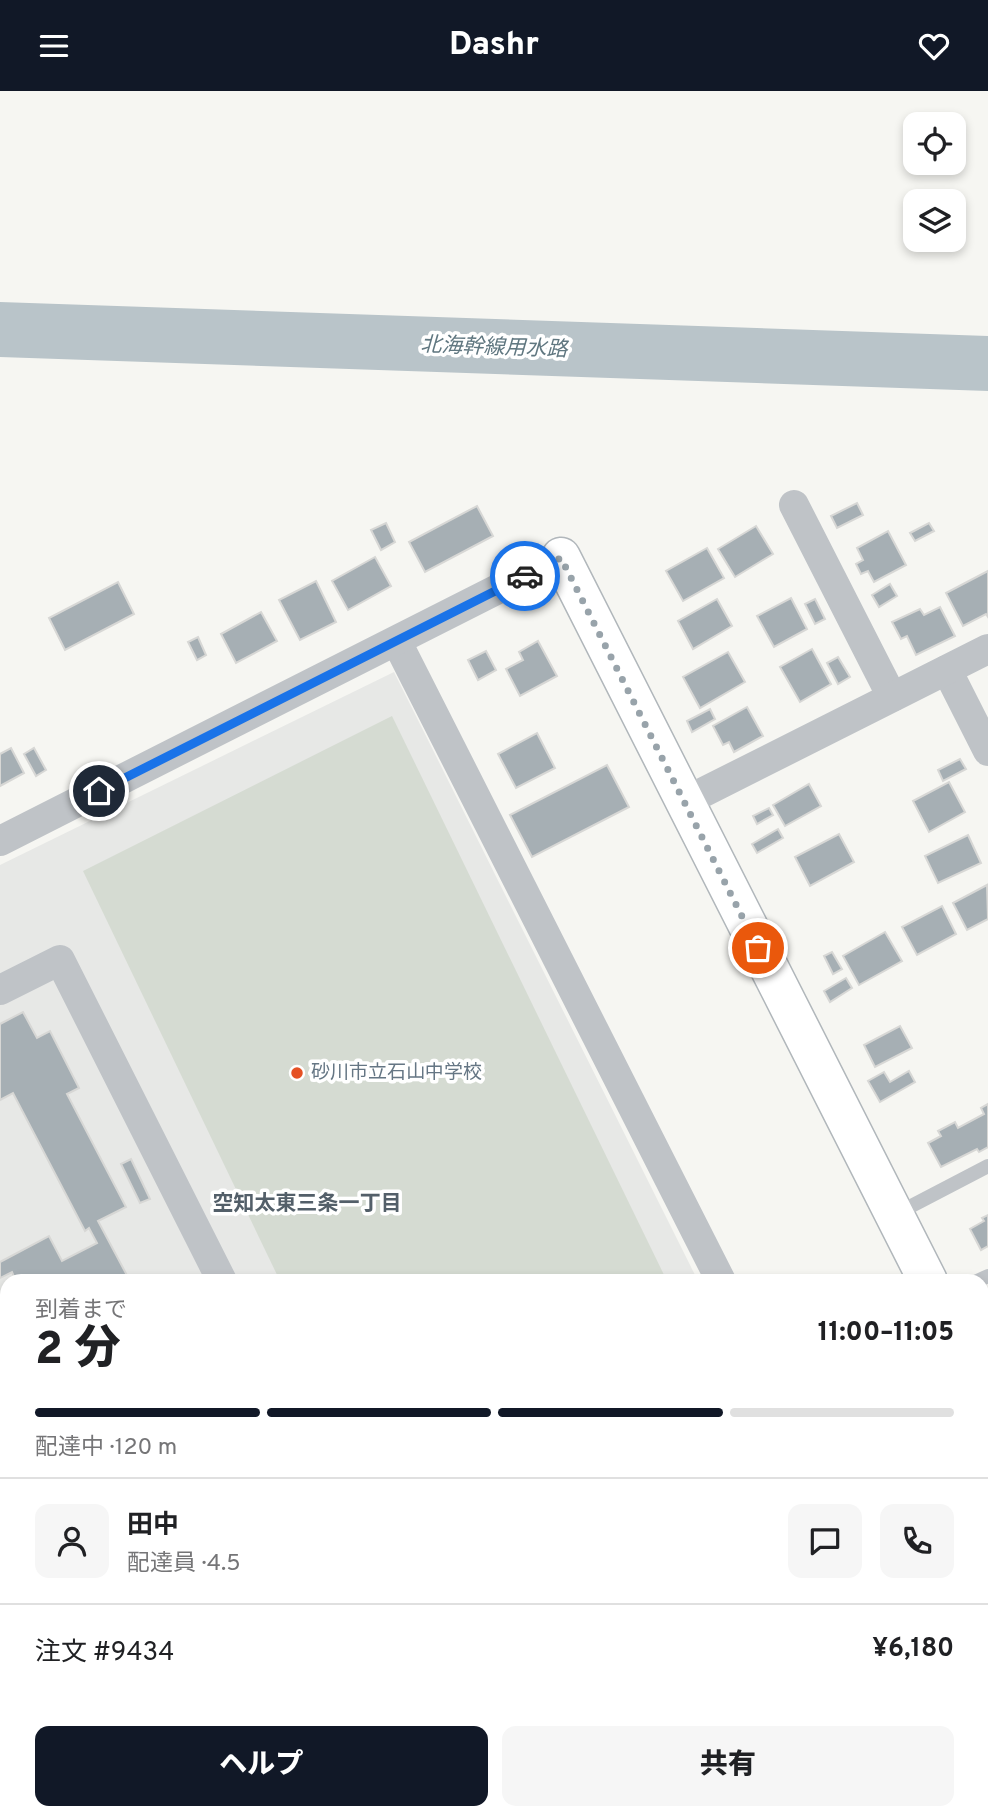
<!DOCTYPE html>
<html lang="ja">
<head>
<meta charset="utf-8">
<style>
  :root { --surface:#fff; --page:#f6f6f6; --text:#202124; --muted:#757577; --line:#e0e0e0; --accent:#111827 }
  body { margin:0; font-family:Overpass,"Noto Sans JP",sans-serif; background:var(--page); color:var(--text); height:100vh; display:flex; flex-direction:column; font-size:26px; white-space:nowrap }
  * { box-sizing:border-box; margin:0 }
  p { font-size:23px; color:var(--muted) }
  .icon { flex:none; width:38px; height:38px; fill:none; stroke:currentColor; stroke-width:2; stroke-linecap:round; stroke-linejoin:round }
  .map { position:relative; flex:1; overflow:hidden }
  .panel { position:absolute; left:0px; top:1183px; width:989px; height:546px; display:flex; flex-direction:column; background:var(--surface); border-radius:21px 21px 0 0; box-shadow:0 4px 10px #0003 }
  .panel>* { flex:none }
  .controls { position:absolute; left:903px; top:21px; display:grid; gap:14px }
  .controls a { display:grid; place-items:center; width:63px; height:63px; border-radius:14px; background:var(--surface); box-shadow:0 4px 10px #0003; font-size:35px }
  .pin { position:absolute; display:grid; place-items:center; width:60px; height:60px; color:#fff; margin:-30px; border:4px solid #fff; border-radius:50%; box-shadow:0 2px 7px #0007 }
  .courier { position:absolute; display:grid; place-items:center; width:70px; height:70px; margin:-35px; border:5px solid #1a73e8; border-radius:50%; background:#fff; color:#222; box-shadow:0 2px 9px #0007 }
  .head em { font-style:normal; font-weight:800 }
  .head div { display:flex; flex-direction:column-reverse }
  .head { display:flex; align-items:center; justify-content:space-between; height:119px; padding:0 35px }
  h1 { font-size:46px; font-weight:800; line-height:52px }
  .bar { display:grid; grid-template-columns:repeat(4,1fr); gap:10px 7px; align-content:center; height:84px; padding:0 35px }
  .bar i { height:9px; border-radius:5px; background:var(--line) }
  .bar .on { background:var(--accent) }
  .bar p { grid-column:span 4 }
  .line { display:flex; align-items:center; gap:18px; padding:0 35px; border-top:2px solid var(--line) }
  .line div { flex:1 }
  .round { display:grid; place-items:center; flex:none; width:74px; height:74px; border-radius:14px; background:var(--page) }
  .cta { display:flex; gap:14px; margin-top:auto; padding:14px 35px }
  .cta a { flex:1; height:80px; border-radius:14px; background:var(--accent); color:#fff; font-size:28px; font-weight:800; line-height:80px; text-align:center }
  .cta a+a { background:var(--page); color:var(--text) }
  header { display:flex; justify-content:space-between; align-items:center; height:91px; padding:0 35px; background:var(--accent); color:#fff; font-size:32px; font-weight:800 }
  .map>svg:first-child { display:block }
  .built { fill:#e7e8e6 }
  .green { fill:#d5dbd2 }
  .water { fill:#b9c4c9 }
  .building { fill:#a6afb4; stroke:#d7d7d5; stroke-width:2 }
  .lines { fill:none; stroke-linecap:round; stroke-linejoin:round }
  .secondary-casing { stroke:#b1b7bb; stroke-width:41 }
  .lane { stroke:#bfc3c7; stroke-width:14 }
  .street { stroke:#bfc3c7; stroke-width:30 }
  .secondary { stroke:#fff; stroke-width:38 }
  .done { stroke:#98a3aa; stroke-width:7; stroke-dasharray:0 12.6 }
  .route { stroke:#1a73e8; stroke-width:9 }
  .poi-dot { fill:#e55124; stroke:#fff; stroke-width:2.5 }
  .labels { text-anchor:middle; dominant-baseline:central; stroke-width:7; stroke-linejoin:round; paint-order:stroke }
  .poi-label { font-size:19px; fill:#657684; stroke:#fff; text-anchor:start }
  .water-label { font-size:21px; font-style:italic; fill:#607780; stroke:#fff }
  .neighbourhood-label { font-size:21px; font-weight:bold; fill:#535f69; stroke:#fff }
</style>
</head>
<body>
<header><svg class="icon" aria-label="menu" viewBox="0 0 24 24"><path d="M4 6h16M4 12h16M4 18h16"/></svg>Dashr<svg class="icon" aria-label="heart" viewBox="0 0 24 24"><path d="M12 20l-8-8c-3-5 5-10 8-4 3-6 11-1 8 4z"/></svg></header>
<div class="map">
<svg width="988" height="1729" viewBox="0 0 988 1729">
  <rect width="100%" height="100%" fill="#f6f6f2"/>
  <!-- built -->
  <polygon class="built" points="394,581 698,1190 7,1190 7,1508 0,1503 0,774"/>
  <!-- green -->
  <polygon class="green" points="392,625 667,1190 280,1190 83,780"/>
  <!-- water -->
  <polygon class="water" points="0,211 988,245 988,300 0,266"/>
  <!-- building -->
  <g class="building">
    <polygon points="857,412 863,424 837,437 831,425"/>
    <polygon points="477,415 493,445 425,481 409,451"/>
    <polygon points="386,432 395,451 381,459 371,439"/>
    <polygon points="929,432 934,440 915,450 910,442"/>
    <polygon points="756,435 773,463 735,486 718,458"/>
    <polygon points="888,440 906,474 874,491 868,480 861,483 856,473 863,469 857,457"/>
    <polygon points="707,457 724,487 683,510 666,480"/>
    <polygon points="375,466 391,495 348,519 332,490"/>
    <polygon points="988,480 988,526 986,523 963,535 946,502"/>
    <polygon points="316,490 336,531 300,549 279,509"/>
    <polygon points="118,491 134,523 65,559 49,527"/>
    <polygon points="890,493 897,505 879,516 872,504"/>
    <polygon points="791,507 807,538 774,556 757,525"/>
    <polygon points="717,508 732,535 693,558 678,530"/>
    <polygon points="815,508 825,528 815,533 805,513"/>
    <polygon points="940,516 955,545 916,564 907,545 901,548 892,531 920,518 924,524"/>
    <polygon points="261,521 277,550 236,572 221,543"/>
    <polygon points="198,546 206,564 197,569 188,551"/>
    <polygon points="538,550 557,585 520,605 506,578 523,569 519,561"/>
    <polygon points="812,558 831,593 800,611 780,576"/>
    <polygon points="486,560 496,579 478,589 468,569"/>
    <polygon points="728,561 745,591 700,617 683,586"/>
    <polygon points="838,566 850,586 838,593 827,572"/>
    <polygon points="747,616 763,645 734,661 729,651 723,654 713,635"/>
    <polygon points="710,618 715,628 692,641 687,630"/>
    <polygon points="537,642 555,677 516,697 498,663"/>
    <polygon points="11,657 24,682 0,695 0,663"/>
    <polygon points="34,657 46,679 36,685 24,663"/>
    <polygon points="960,668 966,678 943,690 938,679"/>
    <polygon points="607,674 629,716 532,766 510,724"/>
    <polygon points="949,691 965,721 929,741 913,710"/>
    <polygon points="809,693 821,715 785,735 773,714"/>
    <polygon points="769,717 773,724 757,733 753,725"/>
    <polygon points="778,738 783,747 757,762 752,753"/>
    <polygon points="839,743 854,771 810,795 795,766"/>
    <polygon points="968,744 981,772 938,792 925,765"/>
    <polygon points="987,794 988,828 967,839 953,812"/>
    <polygon points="942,815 956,843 917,864 902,836"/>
    <polygon points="885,841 902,870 859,894 843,865"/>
    <polygon points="832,861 842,878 833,883 824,865"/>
    <polygon points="846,887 852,897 830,911 824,900"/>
    <polygon points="23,921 37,947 50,940 79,997 67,1003 126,1116 98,1130 130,1190 16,1190 12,1181 0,1187 0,1171 49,1145 62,1170 97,1152 89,1137 85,1140 13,1002 0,1009 0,933"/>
    <polygon points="900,935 912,957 875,976 864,954"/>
    <polygon points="909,980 915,991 880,1011 868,990 884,981 890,991"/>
    <polygon points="988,1013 988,1056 979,1061 977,1058 941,1076 928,1052 941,1045 938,1040 955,1031 958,1037 984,1023 981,1017"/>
    <polygon points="131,1068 150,1108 140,1112 121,1073"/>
    <polygon points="988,1124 988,1155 981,1159 970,1138 984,1130 982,1127"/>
    <polygon points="982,1390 988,1402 988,1425 982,1428"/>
    <polygon points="988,1640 988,1671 987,1671 982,1662 982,1644"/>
    <polygon points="471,1722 483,1722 486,1729 457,1729"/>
    <polygon points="507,1722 533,1722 523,1729 510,1729"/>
    <polygon points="641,1722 704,1722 708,1729 644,1729"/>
    <polygon points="859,1722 886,1722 874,1729 863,1729"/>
  </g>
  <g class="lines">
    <!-- secondary casing -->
    <g class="secondary-casing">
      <g id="secondary">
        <polyline points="561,466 928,1190"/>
        <polyline points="982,1296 988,1308"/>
        <polyline points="0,1514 7,1520"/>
        <polyline points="294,1722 299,1729"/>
        <polyline points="188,1729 202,1722"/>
      </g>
    </g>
    <!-- lane -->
    <g class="lane">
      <polyline points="896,1123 988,1075"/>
      <polyline points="977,1190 988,1185"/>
    </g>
    <!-- street -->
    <g class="street">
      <polyline points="794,414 892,606"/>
      <polyline points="397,551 721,1190"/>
      <polyline points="947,579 988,660"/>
      <polyline points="684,711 988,558"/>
      <polyline points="0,750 561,466"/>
      <polyline points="0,899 60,869 222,1190"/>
      <polyline points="982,1523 988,1520"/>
      <polyline points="982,1701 988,1698"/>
      <polyline points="736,1722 739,1729"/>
      <polyline points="577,1729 591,1722"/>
      <polyline points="928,1729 941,1722"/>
    </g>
    <!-- secondary -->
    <use href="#secondary" class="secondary"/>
  </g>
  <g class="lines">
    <!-- done -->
    <polyline class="done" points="525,485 561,467 758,857"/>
    <!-- route -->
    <polyline class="route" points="99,700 525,485"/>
  </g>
  <!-- markers -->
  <circle class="poi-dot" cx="297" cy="982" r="7"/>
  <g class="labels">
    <!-- poi labels -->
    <g class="poi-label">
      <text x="311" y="982">砂川市立石山中学校</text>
    </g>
    <!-- water labels -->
    <g class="water-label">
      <text transform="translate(494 257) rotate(2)">北海幹線用水路</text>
    </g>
    <!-- neighbourhood labels -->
    <g class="neighbourhood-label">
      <text x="307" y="1113">空知太東三条一丁目</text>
    </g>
  </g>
</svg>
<div class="controls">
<a><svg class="icon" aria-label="locate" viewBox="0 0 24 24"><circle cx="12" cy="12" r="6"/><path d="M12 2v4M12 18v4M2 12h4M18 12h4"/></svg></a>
<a><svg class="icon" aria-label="layers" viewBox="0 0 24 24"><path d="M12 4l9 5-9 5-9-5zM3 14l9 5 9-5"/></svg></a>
</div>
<div class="pin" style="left:758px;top:857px;background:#ea580c"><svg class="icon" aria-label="bag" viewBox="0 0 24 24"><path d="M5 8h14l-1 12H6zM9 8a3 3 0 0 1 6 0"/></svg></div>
<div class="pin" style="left:99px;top:700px;background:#1f2937"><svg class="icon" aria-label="home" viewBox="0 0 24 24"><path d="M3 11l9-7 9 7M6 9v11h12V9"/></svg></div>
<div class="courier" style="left:525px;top:485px"><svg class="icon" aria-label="car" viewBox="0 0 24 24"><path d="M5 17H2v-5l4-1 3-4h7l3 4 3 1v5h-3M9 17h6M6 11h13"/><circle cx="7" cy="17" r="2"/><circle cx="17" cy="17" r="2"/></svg></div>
<section class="panel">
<div class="head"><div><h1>2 分</h1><p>到着まで</p></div><em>11:00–11:05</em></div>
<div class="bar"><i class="on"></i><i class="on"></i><i class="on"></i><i></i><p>配達中 · 120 m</p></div>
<div class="line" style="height:126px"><a class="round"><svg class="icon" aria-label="person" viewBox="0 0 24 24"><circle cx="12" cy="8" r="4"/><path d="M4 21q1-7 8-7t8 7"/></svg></a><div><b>田中</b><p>配達員 · 4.5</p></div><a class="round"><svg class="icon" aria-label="chat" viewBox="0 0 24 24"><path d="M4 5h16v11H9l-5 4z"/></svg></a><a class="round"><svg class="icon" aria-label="phone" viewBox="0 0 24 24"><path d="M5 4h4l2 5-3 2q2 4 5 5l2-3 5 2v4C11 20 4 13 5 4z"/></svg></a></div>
<div class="line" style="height:91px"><div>注文 #9434</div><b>¥6,180</b></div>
<div class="cta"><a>ヘルプ</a><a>共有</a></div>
</section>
</div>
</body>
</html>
